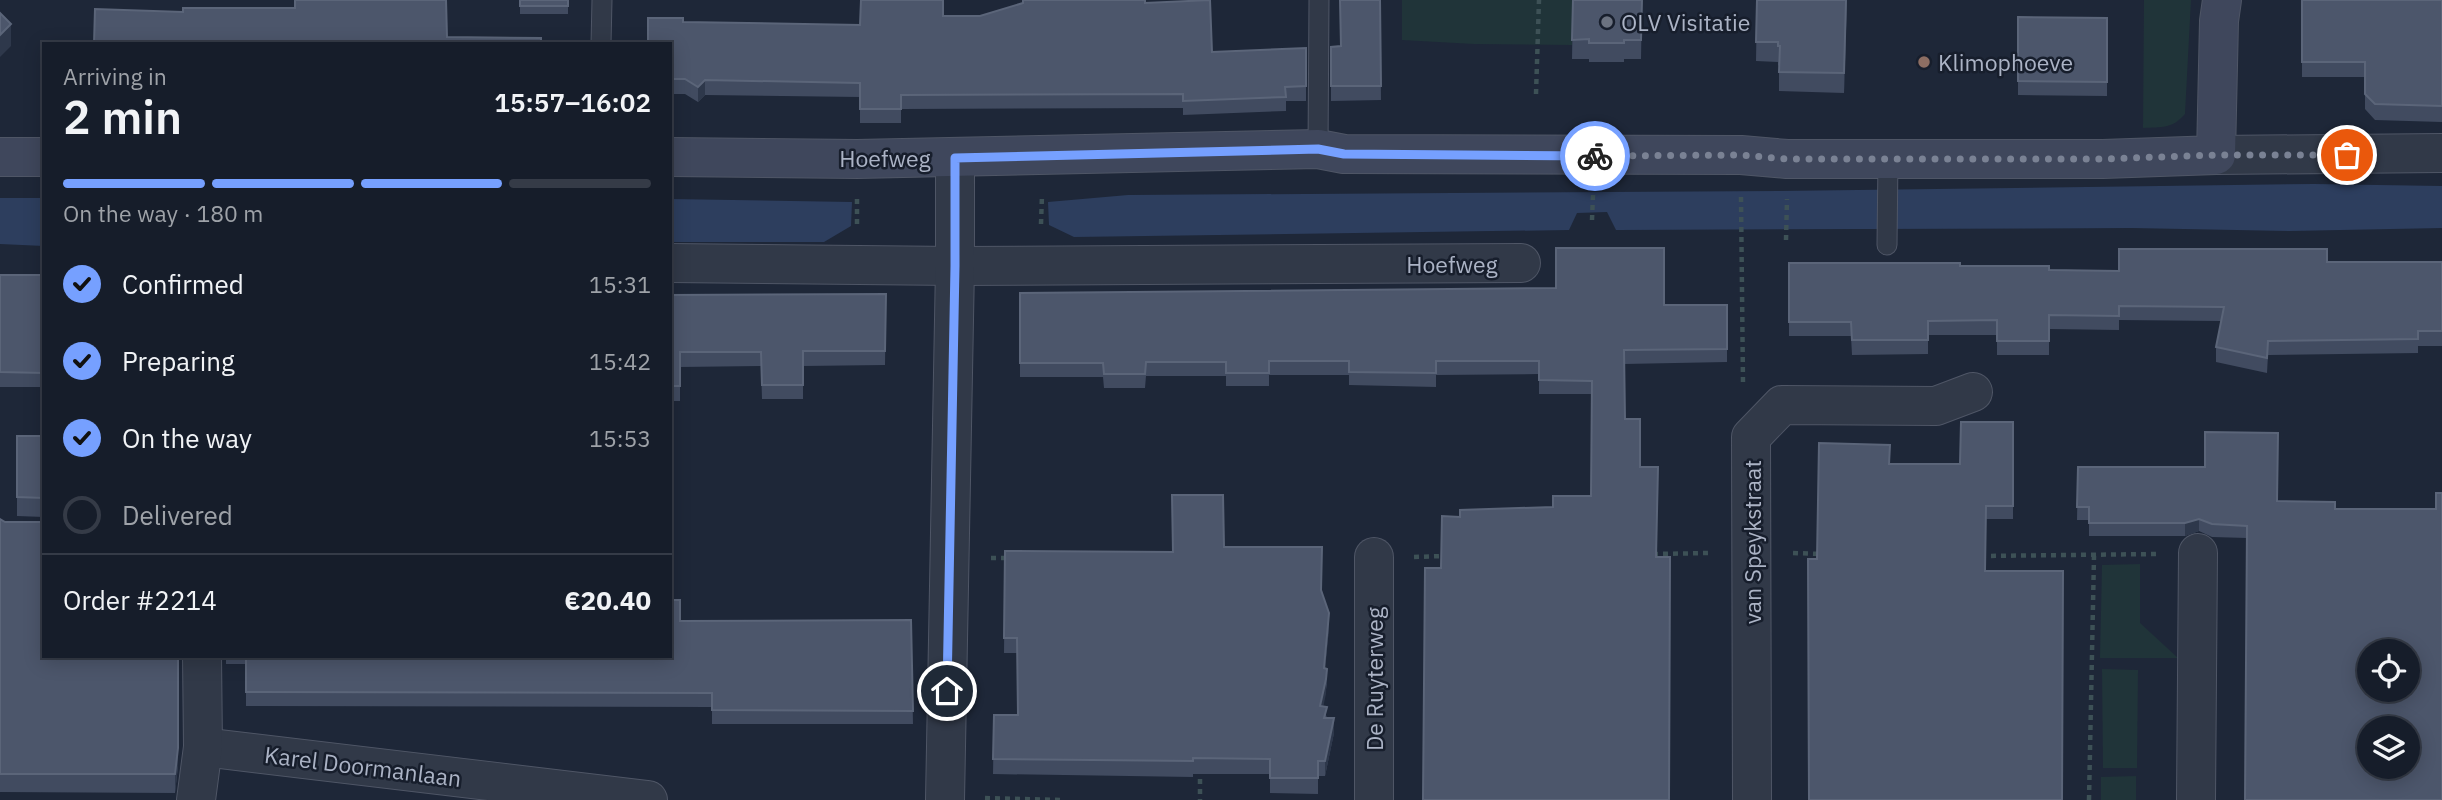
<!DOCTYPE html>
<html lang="en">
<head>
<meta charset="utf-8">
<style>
  :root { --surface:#161d2a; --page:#1f2632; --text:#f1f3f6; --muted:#9ea2a8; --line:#353b47; --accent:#76a0ff }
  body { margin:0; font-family:"IBM Plex Sans",sans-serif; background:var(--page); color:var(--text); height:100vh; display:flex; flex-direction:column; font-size:26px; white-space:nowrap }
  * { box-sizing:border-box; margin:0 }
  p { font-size:23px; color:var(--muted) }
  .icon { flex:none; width:38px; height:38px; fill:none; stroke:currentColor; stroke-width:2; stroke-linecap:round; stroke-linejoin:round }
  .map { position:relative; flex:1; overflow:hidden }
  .sheet { position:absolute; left:42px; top:42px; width:630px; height:616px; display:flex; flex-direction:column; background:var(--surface); border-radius:0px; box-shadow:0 4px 18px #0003,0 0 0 2px var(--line) }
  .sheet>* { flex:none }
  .tools { position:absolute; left:2357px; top:639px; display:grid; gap:14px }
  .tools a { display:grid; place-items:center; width:63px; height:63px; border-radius:50%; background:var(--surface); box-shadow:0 4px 18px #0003,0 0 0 2px var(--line); font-size:35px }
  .pin { position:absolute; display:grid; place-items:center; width:60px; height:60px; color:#fff; margin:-30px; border:4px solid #fff; border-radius:50%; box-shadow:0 2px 7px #0007 }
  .courier { position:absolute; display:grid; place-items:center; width:70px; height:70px; margin:-35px; border:5px solid #76a0ff; border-radius:50%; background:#fff; color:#222; box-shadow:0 2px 9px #0007 }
  .head em { font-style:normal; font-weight:600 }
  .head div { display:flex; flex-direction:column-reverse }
  .head { display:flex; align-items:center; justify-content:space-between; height:119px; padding:0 21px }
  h1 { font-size:46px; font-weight:600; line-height:52px }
  .bar { display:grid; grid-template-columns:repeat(4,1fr); gap:10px 7px; align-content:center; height:84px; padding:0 21px }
  .bar i { height:9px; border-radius:5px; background:var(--line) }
  .bar .selected { background:var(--accent) }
  .bar p { grid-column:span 4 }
  .line { display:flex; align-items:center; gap:18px; padding:0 21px; border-top:2px solid var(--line) }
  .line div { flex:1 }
  ol { padding:0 21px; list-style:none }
  li { display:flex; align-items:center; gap:21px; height:77px }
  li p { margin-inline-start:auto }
  li .icon { padding:7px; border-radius:50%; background:var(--accent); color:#111; stroke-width:4 }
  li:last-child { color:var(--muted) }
  li i { width:38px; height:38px; border:4px solid var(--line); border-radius:50% }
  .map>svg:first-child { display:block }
  .green { fill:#203439 }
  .water { fill:#2d3e5e }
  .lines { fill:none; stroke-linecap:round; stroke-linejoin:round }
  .lane-casing { stroke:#4f5666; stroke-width:21 }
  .street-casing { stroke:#4f5666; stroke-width:40 }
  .secondary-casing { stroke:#4f5666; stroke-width:40 }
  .path { stroke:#3d5156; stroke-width:4.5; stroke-dasharray:5 5; stroke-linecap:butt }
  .lane { stroke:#313948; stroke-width:19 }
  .street { stroke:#313948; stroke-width:38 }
  .secondary { stroke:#3f475c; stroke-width:38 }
  .wall { fill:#414b60 }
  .shaded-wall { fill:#2e384b }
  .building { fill:#4c566b; stroke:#5b6579; stroke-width:2; fill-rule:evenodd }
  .done { stroke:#7a8294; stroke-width:7; stroke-dasharray:0 12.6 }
  .route { stroke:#76a0ff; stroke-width:9 }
  .worship-dot { fill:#6b7280; stroke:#171e2c; stroke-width:2.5 }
  .education-dot { fill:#8d6e63; stroke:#171e2c; stroke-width:2.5 }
  .labels { text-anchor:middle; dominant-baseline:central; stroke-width:5; stroke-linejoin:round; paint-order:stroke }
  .poi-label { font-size:23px; fill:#abb3c5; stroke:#171e2c; text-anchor:start }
  .street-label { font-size:23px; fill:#abb3c5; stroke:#171e2c }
</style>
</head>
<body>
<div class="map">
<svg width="2442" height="800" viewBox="0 0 2442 800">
  <rect width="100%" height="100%" fill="#1e2738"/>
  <!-- green -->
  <g class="green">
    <polygon points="1402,0 1572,0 1572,45 1474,44 1402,40"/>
    <path d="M2144,0H2191L2185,114C2172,129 2162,127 2143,128Z"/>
    <polygon points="2140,564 2140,623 2178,658 2100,658 2102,565"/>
    <polygon points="2102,669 2138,670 2137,768 2103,768"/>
    <polygon points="2136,776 2136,800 2101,800 2101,777"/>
  </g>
  <!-- water -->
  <g class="water">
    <polygon points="2314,184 2442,186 2442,228 2290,231 2132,228 1616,230 1607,212 1577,213 1569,230 1074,237 1049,225 1048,202 1128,195 1779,191"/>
    <polygon points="0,198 44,198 44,246 0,244"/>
    <polygon points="670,199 852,202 851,226 824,242 670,242"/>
  </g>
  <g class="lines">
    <!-- lane casing -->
    <g class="lane-casing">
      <g id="lane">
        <polyline points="601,44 602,0"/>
        <polyline points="1318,149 1319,0"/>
        <polyline points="1887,245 1888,159"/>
      </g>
    </g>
    <!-- street casing -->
    <g class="street-casing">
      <g id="street">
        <polyline points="2216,155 2442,153"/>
        <polyline points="670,263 955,266 1521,263"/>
        <polyline points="203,747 648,800"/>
        <polyline points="196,800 203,747 202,656"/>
        <polyline points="945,800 955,266 955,158"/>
        <polyline points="1374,800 1374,557"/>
        <polyline points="1752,800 1751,437 1782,405 1936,406 1973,392"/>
        <polyline points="2196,800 2198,553"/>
      </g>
    </g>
    <!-- secondary casing -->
    <g class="secondary-casing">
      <g id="secondary">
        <polyline points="0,157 44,157"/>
        <polyline points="670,157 857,159 1318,149 1344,154 1741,155 1787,159 2103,159 2216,155 2219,21 2222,0"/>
      </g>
    </g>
    <!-- path -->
    <g class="path">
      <polyline points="1536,94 1539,0"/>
      <polyline points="1741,197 1743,384"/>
      <polyline points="1592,220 1593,195"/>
      <polyline points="857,224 857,198"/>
      <polyline points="1041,224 1042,195"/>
      <polyline points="1786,240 1787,199"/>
      <polyline points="1793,553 1822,554"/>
      <polyline points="1653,554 1710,553"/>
      <polyline points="1981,556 2158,554"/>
      <polyline points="1414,557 1444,556"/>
      <polyline points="991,558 1010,558"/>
      <polyline points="1200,769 1200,800"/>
      <polyline points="985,798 1060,800"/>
      <polyline points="2089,800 2094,556"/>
    </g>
    <!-- lane -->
    <use href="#lane" class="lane"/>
    <!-- street -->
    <use href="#street" class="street"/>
    <!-- secondary -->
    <use href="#secondary" class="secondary"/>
  </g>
  <!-- wall -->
  <g class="wall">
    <rect x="520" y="0" width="48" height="14"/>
    <polygon points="1380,0 1381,100 1331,101 1331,47 1341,46"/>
    <polygon points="1573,0 1642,0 1641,59 1624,59 1624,62 1589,62 1589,59 1572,59"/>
    <polygon points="1757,0 1847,0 1844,93 1779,91 1779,66 1778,65 1778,62 1756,61"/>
    <polygon points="2302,0 2442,0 2442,122 2375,120 2365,109 2365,77 2302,77"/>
    <polygon points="1145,3 1212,52 1306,48 1306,101 1286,101 1286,111 1183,115 1183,108 901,109 901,123 860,123 860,97 705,95 698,102 685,94 670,94 670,44 683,22 860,25 943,16 980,16"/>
    <polygon points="2018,17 2107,18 2107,96 2018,95"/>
    <polygon points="2327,262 2442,262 2442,346 2418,346 2418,353 2268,355 2267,373 2216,362 2216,347 2221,321 2119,320 2119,330 2049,329 2049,355 1997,355 1997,335 1928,335 1928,354 1852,355 1851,336 1789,336 1789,263 2119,271"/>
    <rect x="0" y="275" width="44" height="112"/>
    <polygon points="1020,293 1664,305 1727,305 1727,362 1624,364 1625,419 1640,467 1658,467 1441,568 1460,517 1553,507 1591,496 1592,394 1539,394 1539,374 1436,375 1436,387 1349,385 1349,375 1269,375 1269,386 1226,386 1226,376 1146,376 1145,388 1104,388 1103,377 1020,377"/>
    <polygon points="886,294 885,365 803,366 803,399 762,399 761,366 680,367 680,401 670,401 670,295"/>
    <polygon points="2013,422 2013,519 1986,519 1985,571 2062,800 1817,559 1889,464 1960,464"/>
    <polygon points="17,436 44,436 44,517 17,516"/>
    <polygon points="2078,467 2277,501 2335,509 2436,509 2442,800 2247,538 2212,537 2199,531 2185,536 2089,536 2089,520 2077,520"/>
    <polygon points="0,519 5,522 44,656 178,656 178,766 175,793 0,792"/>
    <polygon points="1224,547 1322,591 1329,628 1325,668 1327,684 1323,706 1327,718 1334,733 1325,776 1318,776 1318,794 1270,793 1270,774 1193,774 1193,777 993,774 994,715 1018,715 1017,653 1004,653 1005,551 1173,552"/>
    <polygon points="911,620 913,724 712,724 712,707 246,706 246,664 226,664 226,656 670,656 680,621"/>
  </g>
  <!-- shaded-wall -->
  <g class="shaded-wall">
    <polygon points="1846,0 1847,0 1844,93 1844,73"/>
    <polygon points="11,24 11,46 0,57 0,35"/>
    <polygon points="705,80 705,95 698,102 698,87"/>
    <polygon points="2199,519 2199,531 2185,536 2185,523"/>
    <polygon points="1329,613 1329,628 1324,683 1324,668"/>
    <polygon points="1327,669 1326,694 1320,721 1320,706"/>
    <polygon points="1334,718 1334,733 1325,776 1325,761"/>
    <polygon points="178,748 178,766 175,793 175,774"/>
  </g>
  <!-- building -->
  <g class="building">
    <polygon points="295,0 446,0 447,37 541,38 541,44 94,44 95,9 183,12 183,8 295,8"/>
    <rect x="520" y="0" width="48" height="6"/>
    <polygon points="861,0 943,0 943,16 980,16 1023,3 1023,0 1145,0 1145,3 1210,0 1212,52 1306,48 1306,86 1285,87 1286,97 1183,101 1183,94 901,95 901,109 860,109 860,83 705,80 698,87 685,79 670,79 670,44 648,44 648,18 683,18 683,22 860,25"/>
    <polygon points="1340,0 1380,0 1381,86 1331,86 1331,47 1341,46"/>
    <polygon points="1573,0 1642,0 1641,40 1624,40 1624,43 1589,43 1589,39 1572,40"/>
    <polygon points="1757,0 1846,0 1844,73 1779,72 1780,46 1778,46 1778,42 1756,42"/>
    <polygon points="2302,0 2442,0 2442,106 2375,104 2365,94 2365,62 2302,62"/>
    <polygon points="0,13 11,24 0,35"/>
    <polygon points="2018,17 2107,18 2107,82 2018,81"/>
    <polygon points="1556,248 1664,248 1664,305 1727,305 1727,349 1624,350 1625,419 1640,419 1640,467 1658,467 1656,557 1670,557 1669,800 1423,800 1425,568 1441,568 1442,516 1460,517 1460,510 1553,507 1553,496 1591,496 1592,381 1539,380 1539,361 1436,361 1436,373 1349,372 1349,361 1269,361 1269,373 1226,373 1226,362 1146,362 1145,374 1104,374 1103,363 1020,363 1020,293 1556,288"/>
    <polygon points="2119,249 2327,249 2327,262 2442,262 2442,331 2418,331 2418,339 2268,341 2267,358 2216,347 2224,307 2119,306 2119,316 2049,315 2049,341 1997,341 1997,320 1928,321 1928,340 1852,340 1851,322 1789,322 1789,263 1960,263 1960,266 2049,266 2049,270 2119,271"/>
    <polygon points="0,275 44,275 44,373 0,372"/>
    <polygon points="886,294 885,351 803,351 803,385 762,385 761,352 680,352 680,386 670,386 670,295"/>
    <polygon points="1961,422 2013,422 2013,506 1986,506 1985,571 2063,571 2062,800 1809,800 1808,559 1817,559 1819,443 1890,445 1889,464 1960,464"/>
    <path d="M2205,432L2278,433L2277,501L2335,502V509H2436V493H2442V800H2245L2247,526L2212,524L2199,519L2185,523H2089V507H2077L2078,467H2205ZM2370,651H2408V690H2370ZM2370,728H2408V766H2370Z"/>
    <polygon points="17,436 44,436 44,498 17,497"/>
    <polygon points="1172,495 1223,495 1224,547 1322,547 1321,590 1329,613 1324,668 1327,669 1326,679 1320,706 1327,707 1324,718 1334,718 1325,761 1318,761 1318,778 1270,778 1270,759 1193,758 1193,761 993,759 994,715 1018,715 1017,638 1004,638 1005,551 1173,552"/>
    <polygon points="0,519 5,522 44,522 44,656 178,656 178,748 175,774 0,774"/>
    <polygon points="670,600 680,600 680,621 911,620 913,711 712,710 712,693 246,692 246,656 670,656"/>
  </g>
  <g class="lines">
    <!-- done -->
    <polyline class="done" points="1595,156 1741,155 1787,159 2103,159 2216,155 2347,155"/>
    <!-- route -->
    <polyline class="route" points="947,691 955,266 955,158 1318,149 1344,154 1595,156"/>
  </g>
  <!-- markers -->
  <circle class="worship-dot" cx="1607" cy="22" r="7"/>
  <circle class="education-dot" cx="1924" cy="62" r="7"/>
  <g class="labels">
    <!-- poi labels -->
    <g class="poi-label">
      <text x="1621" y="22">OLV Visitatie</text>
      <text x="1938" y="62">Klimophoeve</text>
    </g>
    <!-- street labels -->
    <g class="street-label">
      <text x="885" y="158">Hoefweg</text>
      <text x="1452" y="264">Hoefweg</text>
      <text transform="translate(1752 542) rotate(-90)">van Speykstraat</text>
      <text transform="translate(1374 679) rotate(-90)">De Ruyterweg</text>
      <text transform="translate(363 766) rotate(7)">Karel Doormanlaan</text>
    </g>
  </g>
</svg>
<div class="tools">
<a><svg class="icon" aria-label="locate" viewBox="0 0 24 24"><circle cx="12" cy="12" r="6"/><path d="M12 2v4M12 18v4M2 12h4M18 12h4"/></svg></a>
<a><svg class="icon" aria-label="layers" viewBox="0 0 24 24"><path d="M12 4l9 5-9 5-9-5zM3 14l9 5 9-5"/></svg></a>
</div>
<div class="pin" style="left:2347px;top:155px;background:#ea580c"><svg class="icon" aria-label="bag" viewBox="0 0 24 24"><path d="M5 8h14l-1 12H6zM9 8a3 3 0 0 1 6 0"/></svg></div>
<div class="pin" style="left:947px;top:691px;background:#1f2937"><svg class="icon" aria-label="home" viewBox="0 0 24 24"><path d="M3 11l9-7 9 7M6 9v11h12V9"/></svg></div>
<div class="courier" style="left:1595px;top:156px"><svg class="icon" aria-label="bike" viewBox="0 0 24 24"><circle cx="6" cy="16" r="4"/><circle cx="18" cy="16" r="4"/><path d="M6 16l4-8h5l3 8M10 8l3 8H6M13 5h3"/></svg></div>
<section class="sheet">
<div class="head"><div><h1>2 min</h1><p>Arriving in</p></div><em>15:57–16:02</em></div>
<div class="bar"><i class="selected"></i><i class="selected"></i><i class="selected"></i><i></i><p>On the way · 180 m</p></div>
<ol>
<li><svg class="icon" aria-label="check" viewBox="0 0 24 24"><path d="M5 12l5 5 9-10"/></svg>Confirmed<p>15:31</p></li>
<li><svg class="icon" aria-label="check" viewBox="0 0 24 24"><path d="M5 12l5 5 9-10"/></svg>Preparing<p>15:42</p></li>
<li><svg class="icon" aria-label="check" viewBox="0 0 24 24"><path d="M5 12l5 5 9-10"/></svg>On the way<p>15:53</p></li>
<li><i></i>Delivered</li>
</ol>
<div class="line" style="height:91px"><div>Order #2214</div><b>€20.40</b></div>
</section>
</div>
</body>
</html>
